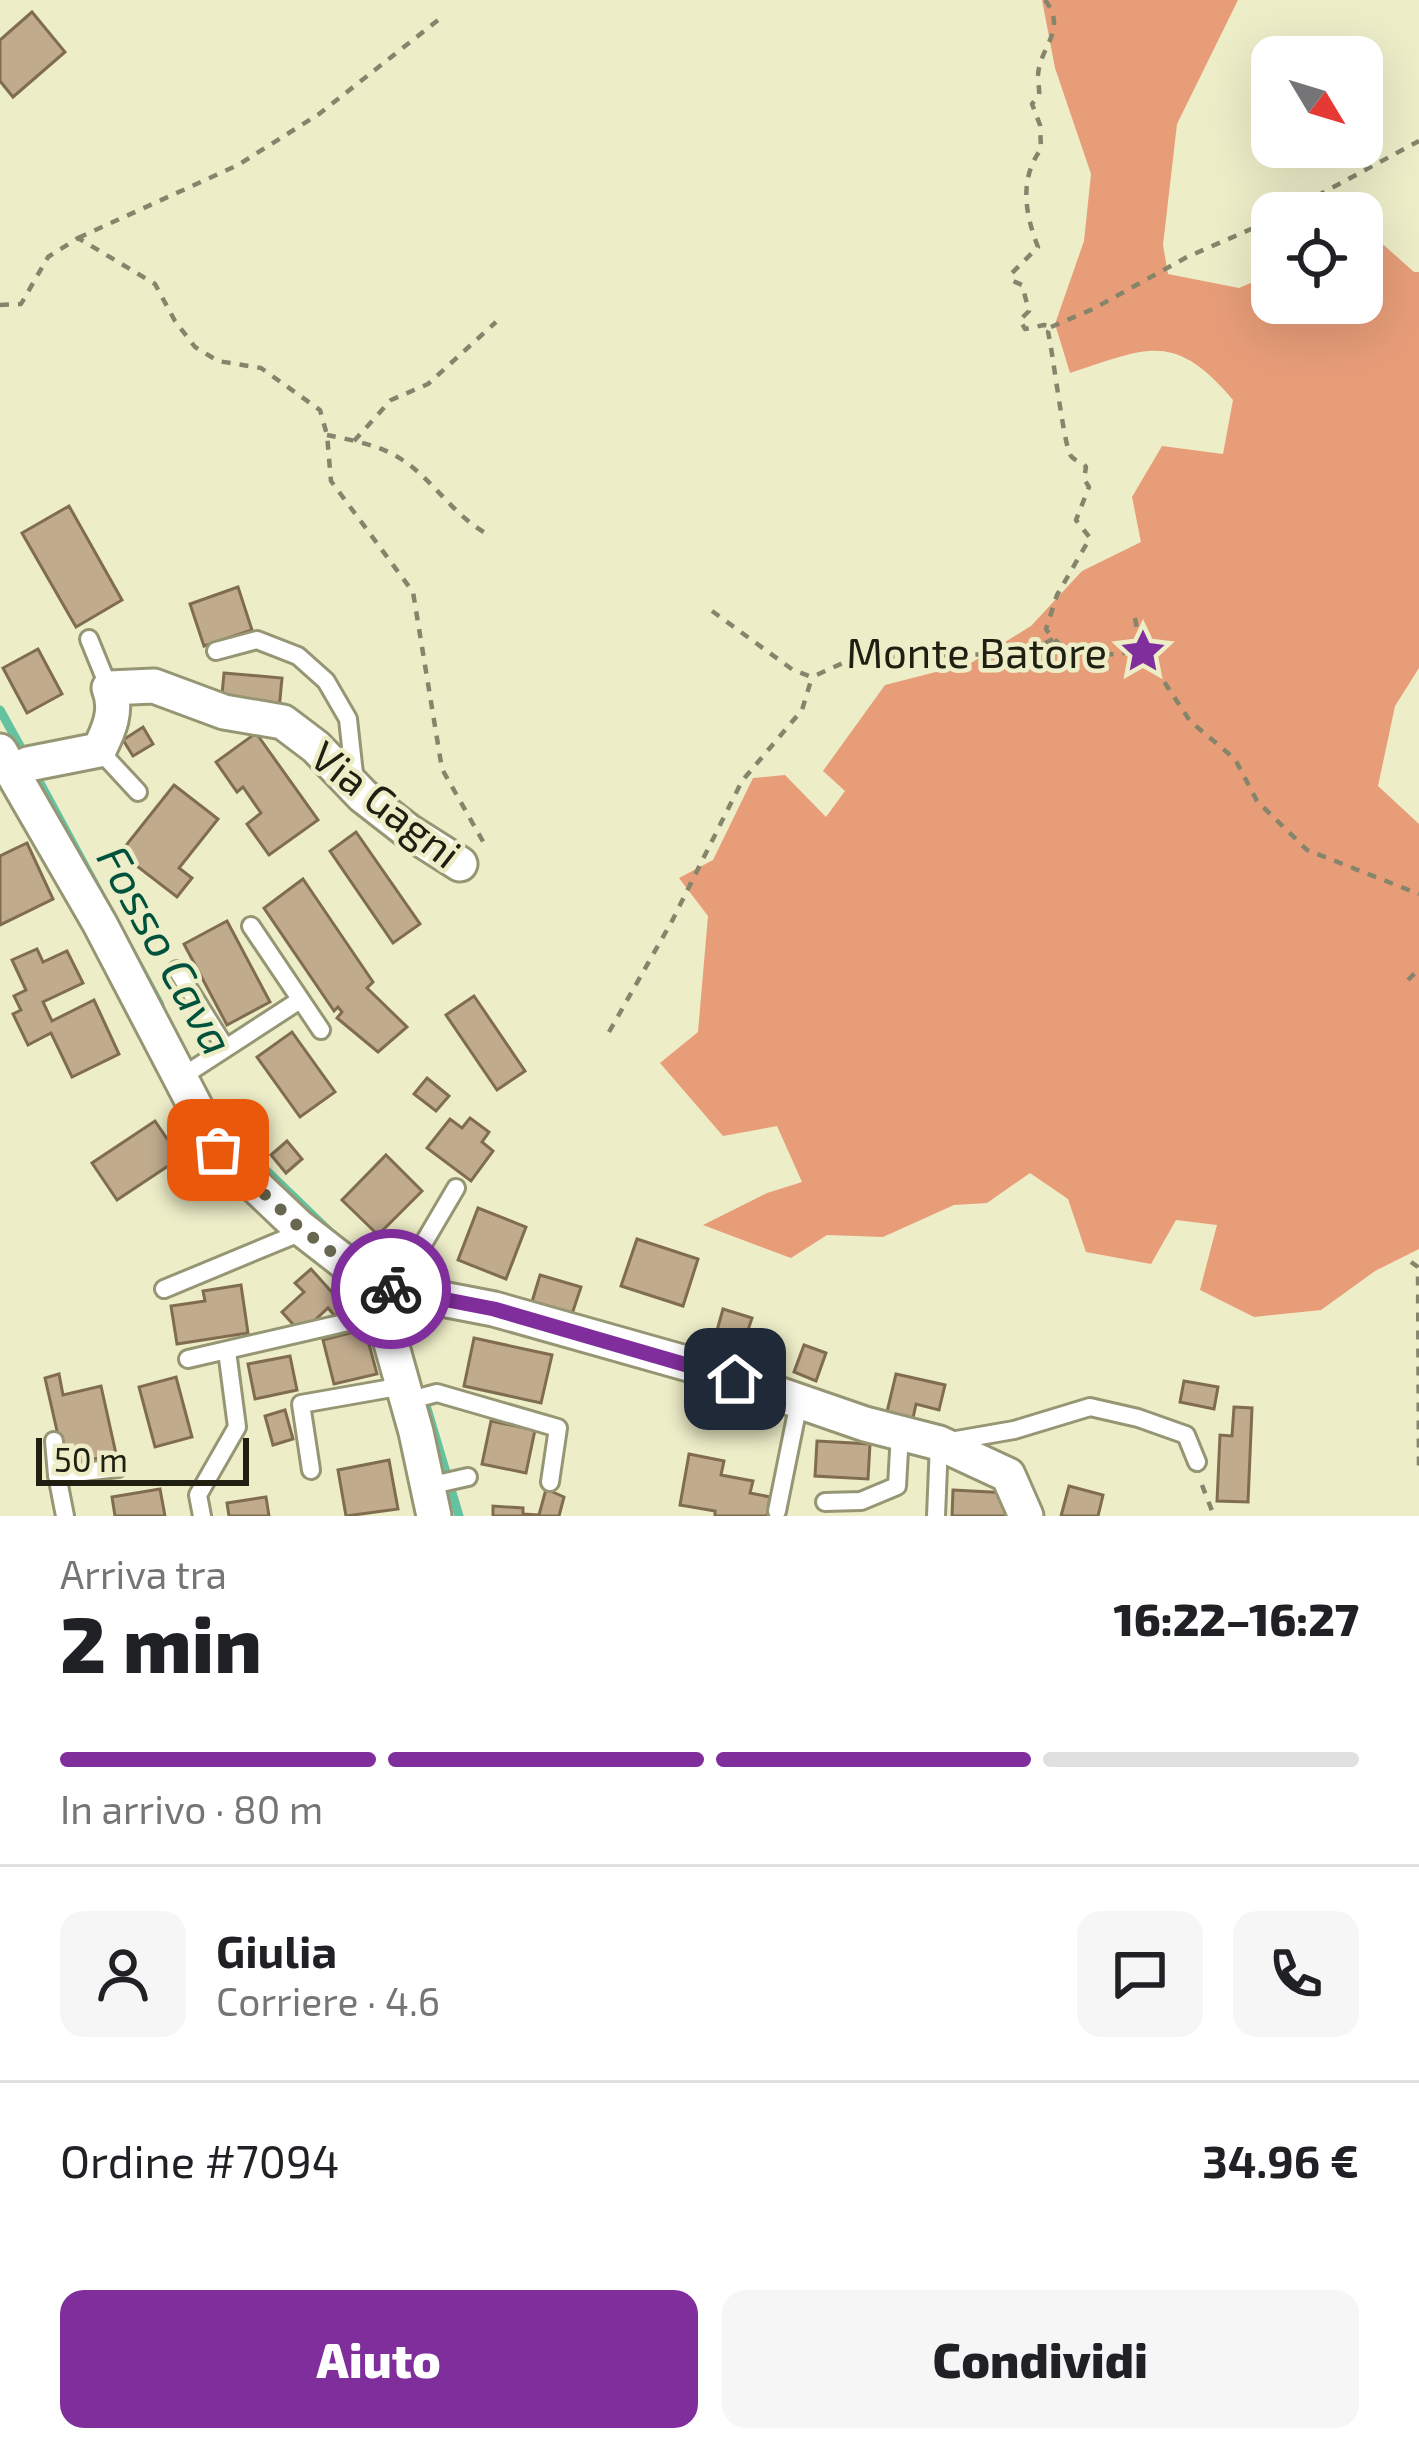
<!DOCTYPE html>
<html lang="it">
<head>
<meta charset="utf-8">
<style>
  :root { --surface:#fff; --page:#f6f6f6; --text:#202124; --muted:#757577; --line:#e0e0e0; --accent:#812e9d }
  body { margin:0; font-family:"Exo 2",sans-serif; background:var(--page); color:var(--text); height:100vh; display:flex; flex-direction:column; font-size:45px; white-space:nowrap }
  * { box-sizing:border-box; margin:0 }
  p { font-size:39px; color:var(--muted) }
  .icon { flex:none; width:66px; height:66px; fill:none; stroke:currentColor; stroke-width:2; stroke-linecap:round; stroke-linejoin:round }
  .map { position:relative; height:1516px; overflow:hidden }
  .panel { display:flex; flex-direction:column; background:var(--surface); flex:1 }
  .panel>* { flex:none }
  .needle { width:78px; rotate:128deg }
  .fabs { position:absolute; left:1251px; top:36px; display:grid; gap:24px }
  .fabs a { display:grid; place-items:center; width:132px; height:132px; border-radius:24px; background:var(--surface); box-shadow:0 12px 48px #0002; font-size:60px }
  .scale { position:absolute; left:36px; bottom:30px; width:213px; box-sizing:border-box; padding-left:12px; border:6px solid #202012; border-top:0; font-size:33px; line-height:42px; white-space:nowrap; color:#202012; -webkit-text-stroke:9px #ededc8; paint-order:stroke }
  .pin { position:absolute; display:grid; place-items:center; width:102px; height:102px; color:#fff; margin:-51px; border-radius:24px; box-shadow:0 6px 18px #0006 }
  .courier { position:absolute; display:grid; place-items:center; width:120px; height:120px; margin:-60px; border:9px solid #812e9d; border-radius:50%; background:#fff; color:#222; box-shadow:0 3px 15px #0007 }
  .overview em { font-style:normal; font-weight:800 }
  .overview div { display:flex; flex-direction:column-reverse }
  .overview { display:flex; align-items:center; justify-content:space-between; height:204px; padding:0 60px }
  h1 { font-size:78px; font-weight:800; line-height:90px }
  .bar { display:grid; grid-template-columns:repeat(4,1fr); gap:18px 12px; align-content:center; height:144px; padding:0 60px }
  .bar i { height:15px; border-radius:9px; background:var(--line) }
  .bar .current { background:var(--accent) }
  .bar p { grid-column:span 4 }
  .line { display:flex; align-items:center; gap:30px; padding:0 60px; border-top:3px solid var(--line) }
  .line div { flex:1 }
  .round { display:grid; place-items:center; flex:none; width:126px; height:126px; border-radius:24px; background:var(--page) }
  .button { display:flex; gap:24px; margin-top:auto; padding:24px 60px }
  .button a { flex:1; height:138px; border-radius:24px; background:var(--accent); color:#fff; font-size:48px; font-weight:800; line-height:138px; text-align:center }
  .button a+a { background:var(--page); color:var(--text) }
  .map>svg:first-child { display:block }
  .forest { fill:#e79d78 }
  .lines { fill:none; stroke-linecap:round; stroke-linejoin:round }
  .stream { stroke:#65c2a0; stroke-width:9 }
  .building { fill:#c0ab8d; stroke:#806d50; stroke-width:3 }
  .lane-casing { stroke:#969674; stroke-width:22 }
  .street-casing { stroke:#969674; stroke-width:39 }
  .path { stroke:#85856c; stroke-width:4.5; stroke-dasharray:9 9; stroke-linecap:butt }
  .lane { stroke:#fff; stroke-width:16 }
  .street { stroke:#fff; stroke-width:33 }
  .done { stroke:#686852; stroke-width:12; stroke-dasharray:0 21.6 }
  .route { stroke:#812e9d; stroke-width:15 }
  .labels { text-anchor:middle; dominant-baseline:central; stroke-width:9; stroke-linejoin:round; paint-order:stroke }
  .poi-label { font-size:42px; fill:#202012; stroke:#ededc8; text-anchor:end }
  .street-label { font-size:42px; fill:#202012; stroke:#ededc8 }
  .water-label { font-size:45px; font-style:italic; fill:#00523c; stroke:#ededc8 }
</style>
</head>
<body>
<div class="map">
<svg width="1419" height="1516" viewBox="0 0 1419 1516">
  <rect width="100%" height="100%" fill="#ededc8"/>
  <!-- forest -->
  <path class="forest" d="M1042,0H1238L1177,124L1163,245L1168,274L1239,288L1272,274V303H1362V234L1368,231L1414,272H1419V668L1395,706L1378,786L1419,824V1249L1375,1271L1321,1310L1254,1317L1200,1290L1217,1225L1176,1220L1151,1264L1086,1252L1068,1199L1030,1173L987,1203L954,1205L883,1237L827,1235L791,1258L703,1225L767,1193L802,1182L777,1126L723,1136L660,1063L698,1032L708,916L679,878L713,860L753,778L785,775L826,817L845,791L823,771L885,685L971,663L1031,626L1082,571L1141,542L1132,497L1162,446L1223,454L1233,400C1174,330 1147,348 1070,373L1055,324L1084,241L1091,174L1055,68Z"/>
  <g class="lines">
    <!-- stream -->
    <g class="stream">
      <polyline points="0,710 26,757"/>
      <polyline points="34,772 160,1005"/>
      <polyline points="212,1105 240,1145 331,1233"/>
      <polyline points="423,1395 459,1516"/>
    </g>
  </g>
  <!-- building -->
  <g class="building">
    <polygon points="32,12 65,52 13,97 0,81 0,40"/>
    <polygon points="69,506 122,600 76,627 22,533"/>
    <polygon points="238,587 252,630 204,646 190,604"/>
    <polygon points="38,649 62,694 27,713 3,668"/>
    <polygon points="224,673 282,678 279,710 221,705"/>
    <polygon points="143,727 153,744 133,756 123,740"/>
    <polygon points="256,733 318,820 269,855 247,824 261,813 243,787 237,792 216,762"/>
    <polygon points="174,785 218,819 179,868 192,878 177,897 120,853"/>
    <polygon points="356,832 420,924 393,943 330,851"/>
    <polygon points="27,843 53,899 0,925 0,856"/>
    <polygon points="303,879 373,982 367,988 407,1027 378,1052 337,1018 342,1012 338,1007 334,1011 264,908"/>
    <polygon points="227,921 270,1002 227,1025 184,944"/>
    <polygon points="37,949 43,962 67,951 83,983 43,1002 52,1021 94,1000 119,1054 72,1077 51,1033 28,1045 13,1014 21,1010 14,996 26,990 12,960"/>
    <polygon points="474,996 525,1071 497,1090 446,1015"/>
    <polygon points="292,1032 335,1092 300,1117 257,1057"/>
    <polygon points="427,1078 449,1096 436,1111 414,1094"/>
    <polygon points="470,1118 489,1132 482,1142 493,1151 471,1181 427,1148 450,1119 462,1128"/>
    <polygon points="155,1121 180,1158 117,1200 92,1163"/>
    <polygon points="287,1141 302,1159 286,1173 271,1155"/>
    <polygon points="386,1155 422,1191 378,1235 342,1200"/>
    <polygon points="478,1208 526,1227 506,1279 458,1260"/>
    <polygon points="637,1239 698,1259 683,1306 621,1286"/>
    <polygon points="311,1269 345,1307 335,1316 328,1308 301,1333 282,1312 304,1292 295,1283"/>
    <polygon points="540,1275 581,1287 571,1317 531,1305"/>
    <polygon points="241,1285 248,1333 177,1344 171,1306 205,1301 203,1291"/>
    <polygon points="723,1309 752,1318 746,1336 760,1340 753,1364 711,1352"/>
    <polygon points="365,1329 377,1374 334,1384 323,1340"/>
    <polygon points="474,1338 552,1355 541,1403 464,1386"/>
    <polygon points="804,1345 826,1353 816,1381 794,1372"/>
    <polygon points="290,1356 297,1390 255,1399 248,1364"/>
    <polygon points="59,1374 63,1395 101,1386 116,1454 65,1466 45,1378"/>
    <polygon points="896,1374 945,1385 939,1410 916,1404 912,1423 886,1416"/>
    <polygon points="176,1377 192,1437 155,1447 139,1387"/>
    <polygon points="1184,1381 1218,1387 1214,1409 1180,1402"/>
    <polygon points="1234,1407 1252,1408 1248,1502 1217,1501 1220,1435 1232,1436"/>
    <polygon points="285,1410 293,1439 273,1445 265,1416"/>
    <polygon points="491,1421 535,1430 526,1473 482,1464"/>
    <polygon points="817,1441 870,1444 868,1479 815,1476"/>
    <polygon points="689,1454 724,1461 721,1475 753,1481 750,1493 770,1497 767,1516 715,1516 715,1511 680,1505"/>
    <polygon points="389,1460 398,1509 346,1516 338,1470"/>
    <polygon points="1069,1486 1103,1495 1098,1516 1061,1516"/>
    <polygon points="160,1489 165,1516 115,1516 112,1497"/>
    <polygon points="546,1489 564,1497 559,1516 493,1516 493,1506 523,1508 523,1514 539,1515"/>
    <polygon points="953,1490 1008,1493 1007,1516 952,1516"/>
    <polygon points="266,1497 269,1516 229,1516 227,1503"/>
  </g>
  <g class="lines">
    <!-- lane casing -->
    <g class="lane-casing">
      <g id="lane">
        <polyline points="89,639 109,688"/>
        <polyline points="216,651 257,640 298,656 326,681 348,719 355,783"/>
        <polyline points="99,750 138,792"/>
        <polyline points="251,926 321,1030"/>
        <polyline points="177,970 225,1047"/>
        <polyline points="180,1078 300,1000"/>
        <polyline points="164,1289 304,1231"/>
        <polyline points="396,1290 456,1188"/>
        <polyline points="188,1359 383,1314"/>
        <polyline points="407,1401 437,1393 558,1428 550,1482"/>
        <polyline points="54,1441 57,1475"/>
        <polyline points="311,1470 301,1404 403,1386"/>
        <polyline points="428,1486 468,1477"/>
        <polyline points="825,1502 861,1501 897,1486 900,1433"/>
        <polyline points="777,1511 799,1402"/>
        <polyline points="65,1516 57,1475 118,1468"/>
        <polyline points="202,1516 198,1495 237,1427 227,1351"/>
        <polyline points="936,1516 939,1443 1014,1430 1090,1407 1138,1418 1186,1435 1197,1462"/>
      </g>
    </g>
    <!-- street casing -->
    <g class="street-casing">
      <g id="street">
        <polyline points="0,751 100,924 218,1150 298,1226 375,1286 416,1432 434,1516"/>
        <path d="M13,773L28,764L99,750C109,730 118,710 109,688L154,686L224,712L283,722L316,747L363,796L408,831L460,864"/>
        <polyline points="375,1286 494,1309 703,1368 865,1424 939,1443 1008,1475 1026,1516"/>
      </g>
    </g>
    <!-- path -->
    <g class="path">
      <path d="M1045,0C1068,30 1040,46 1038,75C1037,81 1040,88 1039,95L1032,104L1040,125L1041,149C1019,179 1025,214 1038,247L1012,273L1013,281L1022,285L1029,311L1020,320L1025,329L1044,325L1051,327L1048,332C1053,352 1064,448 1071,456C1075,461 1082,462 1086,467L1084,479L1089,487L1076,520L1090,538L1057,595L1046,629C1069,663 1099,656 1136,651L1140,645"/>
      <polyline points="1285,213 1419,141"/>
      <polyline points="78,238 238,165 319,114 442,17"/>
      <polyline points="0,305 21,304 48,257 78,238 155,284 175,321 195,347 218,361 261,368 320,410 327,435 331,481 413,592 442,769 485,845"/>
      <polyline points="1051,327 1093,309 1187,257 1272,220"/>
      <path d="M327,435C351,440 380,445 401,459C434,480 452,515 489,535"/>
      <polyline points="354,441 391,400 428,384 496,322"/>
      <polyline points="712,611 793,670 812,677 854,658 1026,653 1053,639"/>
      <polyline points="1135,618 1140,645 1190,721 1235,759 1257,801 1307,850 1419,894"/>
      <polyline points="1408,980 1419,969"/>
      <polyline points="609,1032 672,921 742,781 802,710 812,677"/>
      <polyline points="1411,1262 1418,1267 1419,1466"/>
      <polyline points="1202,1485 1214,1516"/>
    </g>
    <!-- lane -->
    <use href="#lane" class="lane"/>
    <!-- street -->
    <use href="#street" class="street"/>
  </g>
  <g class="lines">
    <!-- done -->
    <polyline class="done" points="218,1150 298,1226 375,1286 391,1289"/>
    <!-- route -->
    <polyline class="route" points="391,1289 494,1309 735,1379"/>
  </g>
  <!-- icons -->
  <defs>
    <g id="sight-bare" transform="scale(3.6)"><path d="M0-6L1.8-2.2L6-1.7L2.9 1.2L3.7 5.4L0 3.3L-3.7 5.4L-2.9 1.2L-6-1.7L-1.8-2.2Z" fill="#812e9d" stroke="#ededc8" stroke-width="2.5" paint-order="stroke"/></g>
  </defs>
  <g fill-rule="evenodd">
    <use href="#sight-bare" x="1143" y="651"/>
  </g>
  <g class="labels">
    <!-- poi labels -->
    <g class="poi-label">
      <text x="1107" y="651">Monte Batore</text>
    </g>
    <!-- street labels -->
    <g class="street-label">
      <text transform="translate(387 803) rotate(38)">Via Gagni</text>
    </g>
    <!-- water labels -->
    <g class="water-label">
      <text transform="translate(167 949) rotate(61)">Fosso Cava</text>
    </g>
  </g>
</svg>
<div class="fabs">
<a><svg class="needle" viewBox="-14 -14 28 28"><path d="M0-13l5 13h-10z" fill="#e53935"/><path d="M0 13l5-13h-10z" fill="#757577"/></svg></a>
<a><svg class="icon" aria-label="locate" viewBox="0 0 24 24"><circle cx="12" cy="12" r="6"/><path d="M12 2v4M12 18v4M2 12h4M18 12h4"/></svg></a>
</div>
<div class="scale">50 m</div>
<div class="pin" style="left:218px;top:1150px;background:#ea580c"><svg class="icon" aria-label="bag" viewBox="0 0 24 24"><path d="M5 8h14l-1 12H6zM9 8a3 3 0 0 1 6 0"/></svg></div>
<div class="pin" style="left:735px;top:1379px;background:#1f2937"><svg class="icon" aria-label="home" viewBox="0 0 24 24"><path d="M3 11l9-7 9 7M6 9v11h12V9"/></svg></div>
<div class="courier" style="left:391px;top:1289px"><svg class="icon" aria-label="bike" viewBox="0 0 24 24"><circle cx="6" cy="16" r="4"/><circle cx="18" cy="16" r="4"/><path d="M6 16l4-8h5l3 8M10 8l3 8H6M13 5h3"/></svg></div>
</div>
<section class="panel">
<div class="overview"><div><h1>2 min</h1><p>Arriva tra</p></div><em>16:22–16:27</em></div>
<div class="bar"><i class="current"></i><i class="current"></i><i class="current"></i><i></i><p>In arrivo · 80 m</p></div>
<div class="line" style="height:216px"><a class="round"><svg class="icon" aria-label="person" viewBox="0 0 24 24"><circle cx="12" cy="8" r="4"/><path d="M4 21q1-7 8-7t8 7"/></svg></a><div><b>Giulia</b><p>Corriere · 4.6</p></div><a class="round"><svg class="icon" aria-label="chat" viewBox="0 0 24 24"><path d="M4 5h16v11H9l-5 4z"/></svg></a><a class="round"><svg class="icon" aria-label="phone" viewBox="0 0 24 24"><path d="M5 4h4l2 5-3 2q2 4 5 5l2-3 5 2v4C11 20 4 13 5 4z"/></svg></a></div>
<div class="line" style="height:156px"><div>Ordine #7094</div><b>34.96 €</b></div>
<div class="button"><a>Aiuto</a><a>Condividi</a></div>
</section>
</body>
</html>
